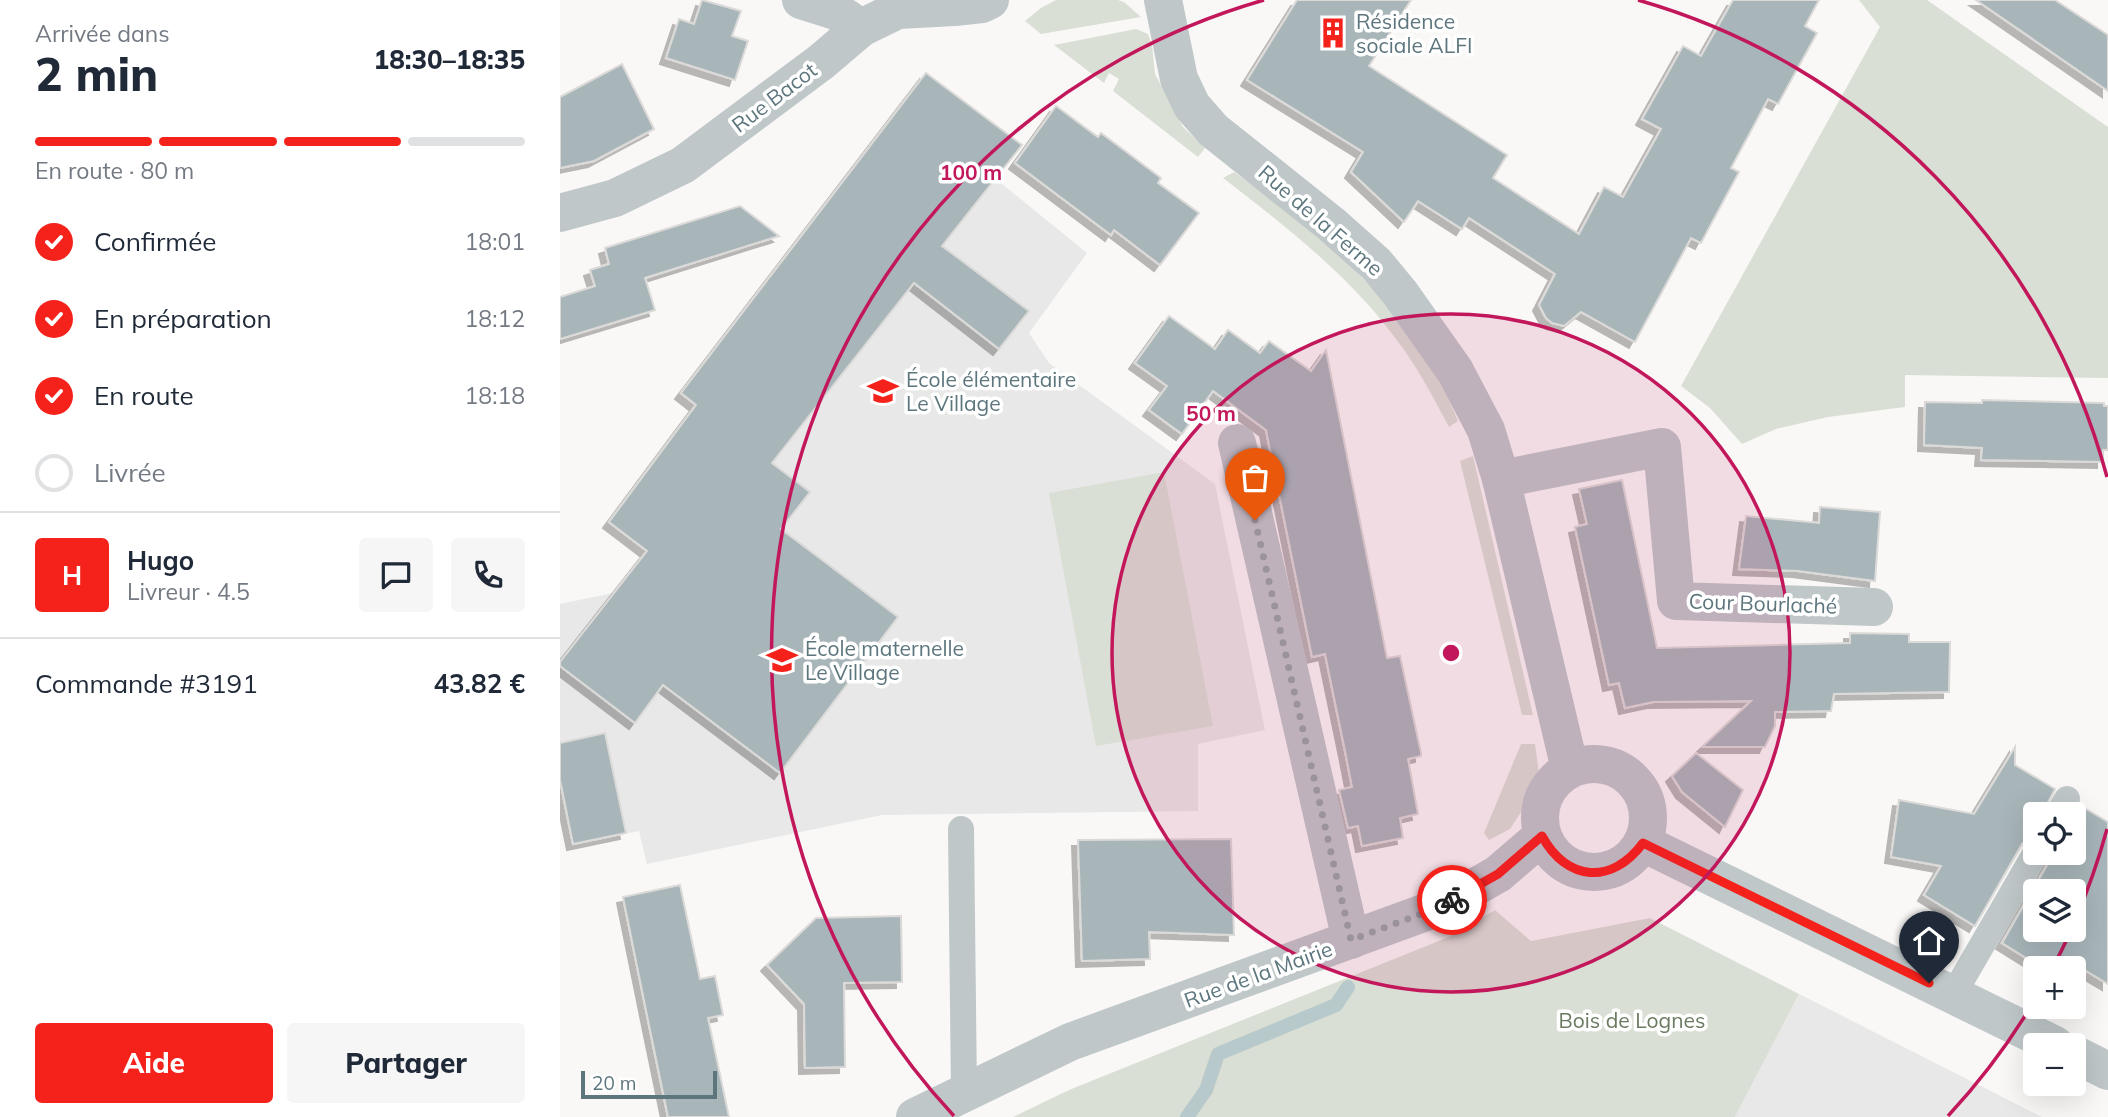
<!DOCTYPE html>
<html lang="fr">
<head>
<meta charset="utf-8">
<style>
  :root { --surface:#fff; --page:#f6f6f7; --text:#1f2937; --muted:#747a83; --line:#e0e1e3; --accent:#f4221b }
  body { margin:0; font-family:Mulish,sans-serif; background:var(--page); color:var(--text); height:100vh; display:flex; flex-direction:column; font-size:26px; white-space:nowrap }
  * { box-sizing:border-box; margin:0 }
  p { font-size:23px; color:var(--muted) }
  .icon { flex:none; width:38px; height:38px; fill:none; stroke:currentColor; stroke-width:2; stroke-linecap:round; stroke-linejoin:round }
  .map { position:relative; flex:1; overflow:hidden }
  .details { display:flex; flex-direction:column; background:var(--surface); width:560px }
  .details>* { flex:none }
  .tools { position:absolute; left:1463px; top:802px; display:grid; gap:14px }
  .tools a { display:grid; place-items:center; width:63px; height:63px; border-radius:7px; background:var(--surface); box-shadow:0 7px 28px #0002; font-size:35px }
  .scale { position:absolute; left:21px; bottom:18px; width:136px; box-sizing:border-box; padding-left:7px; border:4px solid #5d767e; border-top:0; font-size:19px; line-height:24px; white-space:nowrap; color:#5d767e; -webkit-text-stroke:5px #fff; paint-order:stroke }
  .pin { position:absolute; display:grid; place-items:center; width:60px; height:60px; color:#fff; margin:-72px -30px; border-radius:50% 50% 50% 0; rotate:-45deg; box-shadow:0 0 7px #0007 }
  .pin .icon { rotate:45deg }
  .courier { position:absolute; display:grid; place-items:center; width:70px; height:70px; margin:-35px; border:5px solid #f4221b; border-radius:50%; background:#fff; color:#222; box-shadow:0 2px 9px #0007 }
  .summary em { font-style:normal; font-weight:800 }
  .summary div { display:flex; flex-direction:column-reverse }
  .summary { display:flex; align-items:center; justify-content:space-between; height:119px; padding:0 35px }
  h1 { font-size:46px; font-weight:800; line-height:52px }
  .bar { display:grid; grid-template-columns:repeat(4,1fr); gap:10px 7px; align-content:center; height:84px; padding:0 35px }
  .bar i { height:9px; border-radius:5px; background:var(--line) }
  .bar .on { background:var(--accent) }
  .bar p { grid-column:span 4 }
  .line { display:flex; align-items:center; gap:18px; padding:0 35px; border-top:2px solid var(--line) }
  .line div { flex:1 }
  .round { display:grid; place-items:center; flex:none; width:74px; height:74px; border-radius:7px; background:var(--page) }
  ol { padding:0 35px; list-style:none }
  li { display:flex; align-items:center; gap:21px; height:77px }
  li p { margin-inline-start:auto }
  li .icon { padding:7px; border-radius:50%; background:var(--accent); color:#fff; stroke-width:4 }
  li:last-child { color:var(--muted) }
  li i { width:38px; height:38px; border:4px solid var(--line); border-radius:50% }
  .cta { display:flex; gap:14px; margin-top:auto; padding:14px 35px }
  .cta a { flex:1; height:80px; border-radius:7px; background:var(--accent); color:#fff; font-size:28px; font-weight:800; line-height:80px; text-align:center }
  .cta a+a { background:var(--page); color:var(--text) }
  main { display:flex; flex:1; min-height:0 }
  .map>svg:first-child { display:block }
  .built { fill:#e7e8e7 }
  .green { fill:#dadfd5 }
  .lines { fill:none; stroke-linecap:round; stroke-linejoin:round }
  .stream { stroke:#b7c9ca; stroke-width:14 }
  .building { fill:#a8b5b9; stroke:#dbdad8; stroke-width:2; fill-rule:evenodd; filter:url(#shadow) }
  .service { stroke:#bfc7c9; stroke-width:26 }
  .minor { stroke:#bfc7c9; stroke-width:38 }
  .tertiary { stroke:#bfc7c9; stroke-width:38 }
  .done { stroke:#94a4a8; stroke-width:7; stroke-dasharray:0 12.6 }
  .route { stroke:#f4221b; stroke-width:9 }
  .ring { fill:none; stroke:#c2185b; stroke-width:3.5 }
  .labels { text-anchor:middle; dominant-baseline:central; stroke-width:7; stroke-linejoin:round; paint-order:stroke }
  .poi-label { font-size:21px; fill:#5d767e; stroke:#fff; text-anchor:start }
  .street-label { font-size:21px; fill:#5d767e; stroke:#fff }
  .park-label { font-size:21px; fill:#6b7b61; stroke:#fff }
  .centre { fill:#c2185b; stroke:#fff; stroke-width:3.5 }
  .ring-label { font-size:21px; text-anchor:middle; font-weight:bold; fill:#c2185b; stroke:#fff; stroke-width:7; stroke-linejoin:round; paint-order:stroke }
</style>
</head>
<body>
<main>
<section class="details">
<div class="summary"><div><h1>2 min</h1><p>Arrivée dans</p></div><em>18:30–18:35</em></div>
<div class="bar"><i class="on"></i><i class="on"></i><i class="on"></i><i></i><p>En route · 80 m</p></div>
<ol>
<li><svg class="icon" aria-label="check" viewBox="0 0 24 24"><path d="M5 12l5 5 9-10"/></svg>Confirmée<p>18:01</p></li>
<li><svg class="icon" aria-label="check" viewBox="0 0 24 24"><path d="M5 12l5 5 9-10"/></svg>En préparation<p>18:12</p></li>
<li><svg class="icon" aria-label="check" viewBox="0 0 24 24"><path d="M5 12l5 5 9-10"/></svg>En route<p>18:18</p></li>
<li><i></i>Livrée</li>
</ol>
<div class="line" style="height:126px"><b class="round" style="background:var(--accent);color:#fff">H</b><div><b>Hugo</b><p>Livreur · 4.5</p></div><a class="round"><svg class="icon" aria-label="chat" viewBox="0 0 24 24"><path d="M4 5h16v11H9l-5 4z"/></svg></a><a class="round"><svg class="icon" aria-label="phone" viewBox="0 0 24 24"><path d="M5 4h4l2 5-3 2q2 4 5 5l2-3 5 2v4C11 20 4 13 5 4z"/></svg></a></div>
<div class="line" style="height:91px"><div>Commande #3191</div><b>43.82 €</b></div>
<div class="cta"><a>Aide</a><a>Partager</a></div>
</section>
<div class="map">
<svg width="1548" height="1117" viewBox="0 0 1548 1117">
  <defs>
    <filter id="shadow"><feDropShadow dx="-6" dy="6" stdDeviation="0" flood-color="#0004"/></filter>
  </defs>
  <rect width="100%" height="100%" fill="#f9f8f6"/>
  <!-- built -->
  <g class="built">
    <polygon points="366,73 462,145 436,179 527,253 469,333 489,363 655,484 705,730 638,744 638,811 322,815 87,864 79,831 13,844 0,780 0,604 53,593 58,587 89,610 100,532 86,551 49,522 78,483 96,498 110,479 91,464 122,424 142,439 155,419 121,393"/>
    <polygon points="1239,994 1482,1117 1175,1117"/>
  </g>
  <!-- green -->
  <g class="green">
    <polygon points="496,0 558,0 564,2 581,17 481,34 465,21 481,8"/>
    <polygon points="1299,0 1367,0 1548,127 1548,378 1345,375 1345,407 1268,417 1216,429 1182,444 1150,408 1121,386 1320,27"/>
    <polygon points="576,29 588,34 592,45 595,74 623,127 645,148 638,157 553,91 559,79 549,73 544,83 494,45"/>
    <path d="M674,172C704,194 737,215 764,240C817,288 872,355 898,421L889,427C873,397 857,366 836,339C789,275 725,226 663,178Z"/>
    <polygon points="913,456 973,715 962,715 900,461"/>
    <polygon points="604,472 653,726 536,746 489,493"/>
    <polygon points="961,744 975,744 979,773 963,809 950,829 929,840 924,833"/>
    <polygon points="935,910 971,941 1090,918 1239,994 1175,1117 453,1117 509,1090 891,936"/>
  </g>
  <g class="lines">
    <!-- stream -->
    <polyline class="stream" points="627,1117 646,1090 658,1054 776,1005 788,987"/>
  </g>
  <!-- building -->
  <g class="building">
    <polygon points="142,0 181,11 172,36 188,41 175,80 106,58 119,19 134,24"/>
    <polygon points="737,0 851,0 809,66 947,155 933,178 1019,234 1044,187 1063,197 1101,129 1082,119 1123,46 1141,56 1173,0 1259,0 1245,26 1257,33 1218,104 1208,99 1171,168 1179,172 1141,243 1131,238 1075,342 1021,312 1004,326 992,323 986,318 979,305 995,274 909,218 902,229 858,201 844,222 791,172 803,152 687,80"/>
    <polygon points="1416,0 1495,0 1548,35 1548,91"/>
    <polygon points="62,64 94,129 34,161 0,168 0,97"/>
    <polygon points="366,73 462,145 382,246 469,311 439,349 354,283 212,463 250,492 221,529 338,617 220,773 103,685 75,723 0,666 0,662 87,551 49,522 136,405 121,393"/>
    <polygon points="496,106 538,137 541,133 601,178 598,183 639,213 600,265 554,230 551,235 455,163"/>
    <polygon points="180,206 219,236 85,278 95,310 0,339 0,297 35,286 30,270 49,264 45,248"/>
    <polygon points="609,316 655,349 668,330 700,353 709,341 751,371 766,350 827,658 840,656 861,753 861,756 848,759 858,814 840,818 843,838 802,846 798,826 788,828 779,790 792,787 785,751 765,654 752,657 706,430 653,391 622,434 589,410 607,386 575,363"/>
    <polygon points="1422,400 1544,403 1544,406 1548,406 1548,450 1543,450 1543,462 1421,460 1422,448 1364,445 1365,402 1422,403"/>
    <polygon points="1062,480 1097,648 1290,643 1290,633 1349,634 1349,642 1390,642 1389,692 1274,694 1271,711 1215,712 1215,726 1205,747 1142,747 1191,701 1093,702 1065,708 1059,683 1049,685 1015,527 1027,524 1019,489"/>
    <polygon points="1260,507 1320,512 1315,581 1238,571 1179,569 1186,516 1259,523"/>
    <polygon points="45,733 66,833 13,844 0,780 0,743"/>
    <polygon points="1455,747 1455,765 1495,789 1482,814 1475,814 1475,836 1468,839 1462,844 1415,926 1364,895 1381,866 1331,857 1339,800 1414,814"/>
    <polygon points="1136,753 1183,790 1165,827 1122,792 1112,776"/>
    <path d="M1521,806L1548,822V984L1521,968H1482L1442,943L1490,860L1492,852H1514V818ZM1475,891H1514V929H1475Z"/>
    <polygon points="671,839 674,935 589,932 590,959 522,961 518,840"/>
    <polygon points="120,885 140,979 155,976 163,1015 148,1018 169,1117 108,1117 90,1030 63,897"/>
    <polygon points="341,916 342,982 284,983 285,1067 245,1068 244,1004 207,965 256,918"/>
  </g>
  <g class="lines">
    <!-- service -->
    <g class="service">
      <polyline points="1498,814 1507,799"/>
      <polyline points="401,829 404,1094"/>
      <polyline points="1393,995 1476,852"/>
    </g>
    <!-- minor -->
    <g class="minor">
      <polyline points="241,0 276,11 301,28"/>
      <polyline points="0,213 55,198 123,165 261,62 301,28 338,10 394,7 422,4 430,0"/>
      <polyline points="677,443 791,940"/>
      <polyline points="941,479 1102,447 1116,601 1314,607"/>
      <polyline points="355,1117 510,1042 880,907 938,874 982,836"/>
    </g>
    <!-- tertiary -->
    <g class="tertiary">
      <polyline points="603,0 619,79 632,106 653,130 771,224 816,264 840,293 895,371 926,430 941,479 1010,769"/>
      <circle cx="1034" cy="818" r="54"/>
      <polyline points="1083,843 1495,1045"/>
      <polyline points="1514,1054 1548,1071"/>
    </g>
  </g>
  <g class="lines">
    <!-- done -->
    <polyline class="done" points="695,520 791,940 880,907 892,900"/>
    <!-- route -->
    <path class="route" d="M892,900L938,874L982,836C1007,882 1052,885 1083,843L1369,983"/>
  </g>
  <!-- distance rings -->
  <circle cx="891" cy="653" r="339" fill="#c2185b" fill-opacity=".12"/>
  <g class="ring">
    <circle cx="891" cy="653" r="339"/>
    <path d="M1547 829A679 679 0 0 1 1516 918M1509 935A679 679 0 0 1 1493 967M1473 1003A679 679 0 0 1 1388 1116M394 1116A679 679 0 0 1 704 0M1078 0A679 679 0 0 1 1547 477"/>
  </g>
  <!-- icons -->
  <defs>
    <g id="building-bare" transform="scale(2.415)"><path d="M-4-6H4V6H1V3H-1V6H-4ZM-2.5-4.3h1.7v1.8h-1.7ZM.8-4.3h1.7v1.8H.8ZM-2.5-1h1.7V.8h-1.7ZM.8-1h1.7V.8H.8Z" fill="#f4221b" stroke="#fff" stroke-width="2.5" paint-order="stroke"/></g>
    <g id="school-bare" transform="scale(2.415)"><path d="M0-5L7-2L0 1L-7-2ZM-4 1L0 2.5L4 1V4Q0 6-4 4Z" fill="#f4221b" stroke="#fff" stroke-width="2.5" paint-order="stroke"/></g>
  </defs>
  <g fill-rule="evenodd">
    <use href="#building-bare" x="773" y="33"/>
    <use href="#school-bare" x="323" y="391"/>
    <use href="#school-bare" x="222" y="660"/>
  </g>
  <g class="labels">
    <!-- poi labels -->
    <g class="poi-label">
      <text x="796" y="21">Résidence<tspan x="796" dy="24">sociale ALFI</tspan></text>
      <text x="346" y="379">École élémentaire<tspan x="346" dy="24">Le Village</tspan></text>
      <text x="245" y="648">École maternelle<tspan x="245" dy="24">Le Village</tspan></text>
    </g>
    <!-- street labels -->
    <g class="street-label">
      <text transform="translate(214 97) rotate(-37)">Rue Bacot</text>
      <text transform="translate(761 220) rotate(41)">Rue de la Ferme</text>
      <text transform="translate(1203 603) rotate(2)">Cour Bourlaché</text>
      <text transform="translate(698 974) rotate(-20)">Rue de la Mairie</text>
    </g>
    <!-- park labels -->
    <g class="park-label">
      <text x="1072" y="1020">Bois de Lognes</text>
    </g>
  </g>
  <circle cx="891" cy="653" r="10" class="centre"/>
  <g class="ring-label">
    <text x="411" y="180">100 m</text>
    <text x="651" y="421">50 m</text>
  </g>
</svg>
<div class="tools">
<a><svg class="icon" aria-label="locate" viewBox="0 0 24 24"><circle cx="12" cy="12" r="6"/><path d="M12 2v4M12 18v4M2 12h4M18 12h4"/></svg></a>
<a><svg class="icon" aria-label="layers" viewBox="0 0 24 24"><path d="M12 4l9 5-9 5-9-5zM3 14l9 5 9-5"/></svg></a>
<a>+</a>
<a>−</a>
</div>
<div class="scale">20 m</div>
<div class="pin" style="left:695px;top:520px;background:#ea580c"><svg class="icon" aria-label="bag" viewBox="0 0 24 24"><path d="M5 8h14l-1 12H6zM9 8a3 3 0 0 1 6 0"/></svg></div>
<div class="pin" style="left:1369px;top:983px;background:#1f2937"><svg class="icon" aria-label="home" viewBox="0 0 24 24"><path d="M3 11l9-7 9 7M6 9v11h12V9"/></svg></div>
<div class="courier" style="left:892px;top:900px"><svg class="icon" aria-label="bike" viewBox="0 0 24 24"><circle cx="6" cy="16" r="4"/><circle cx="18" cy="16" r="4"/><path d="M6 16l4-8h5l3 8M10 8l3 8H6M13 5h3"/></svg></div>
</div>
</main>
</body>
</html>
